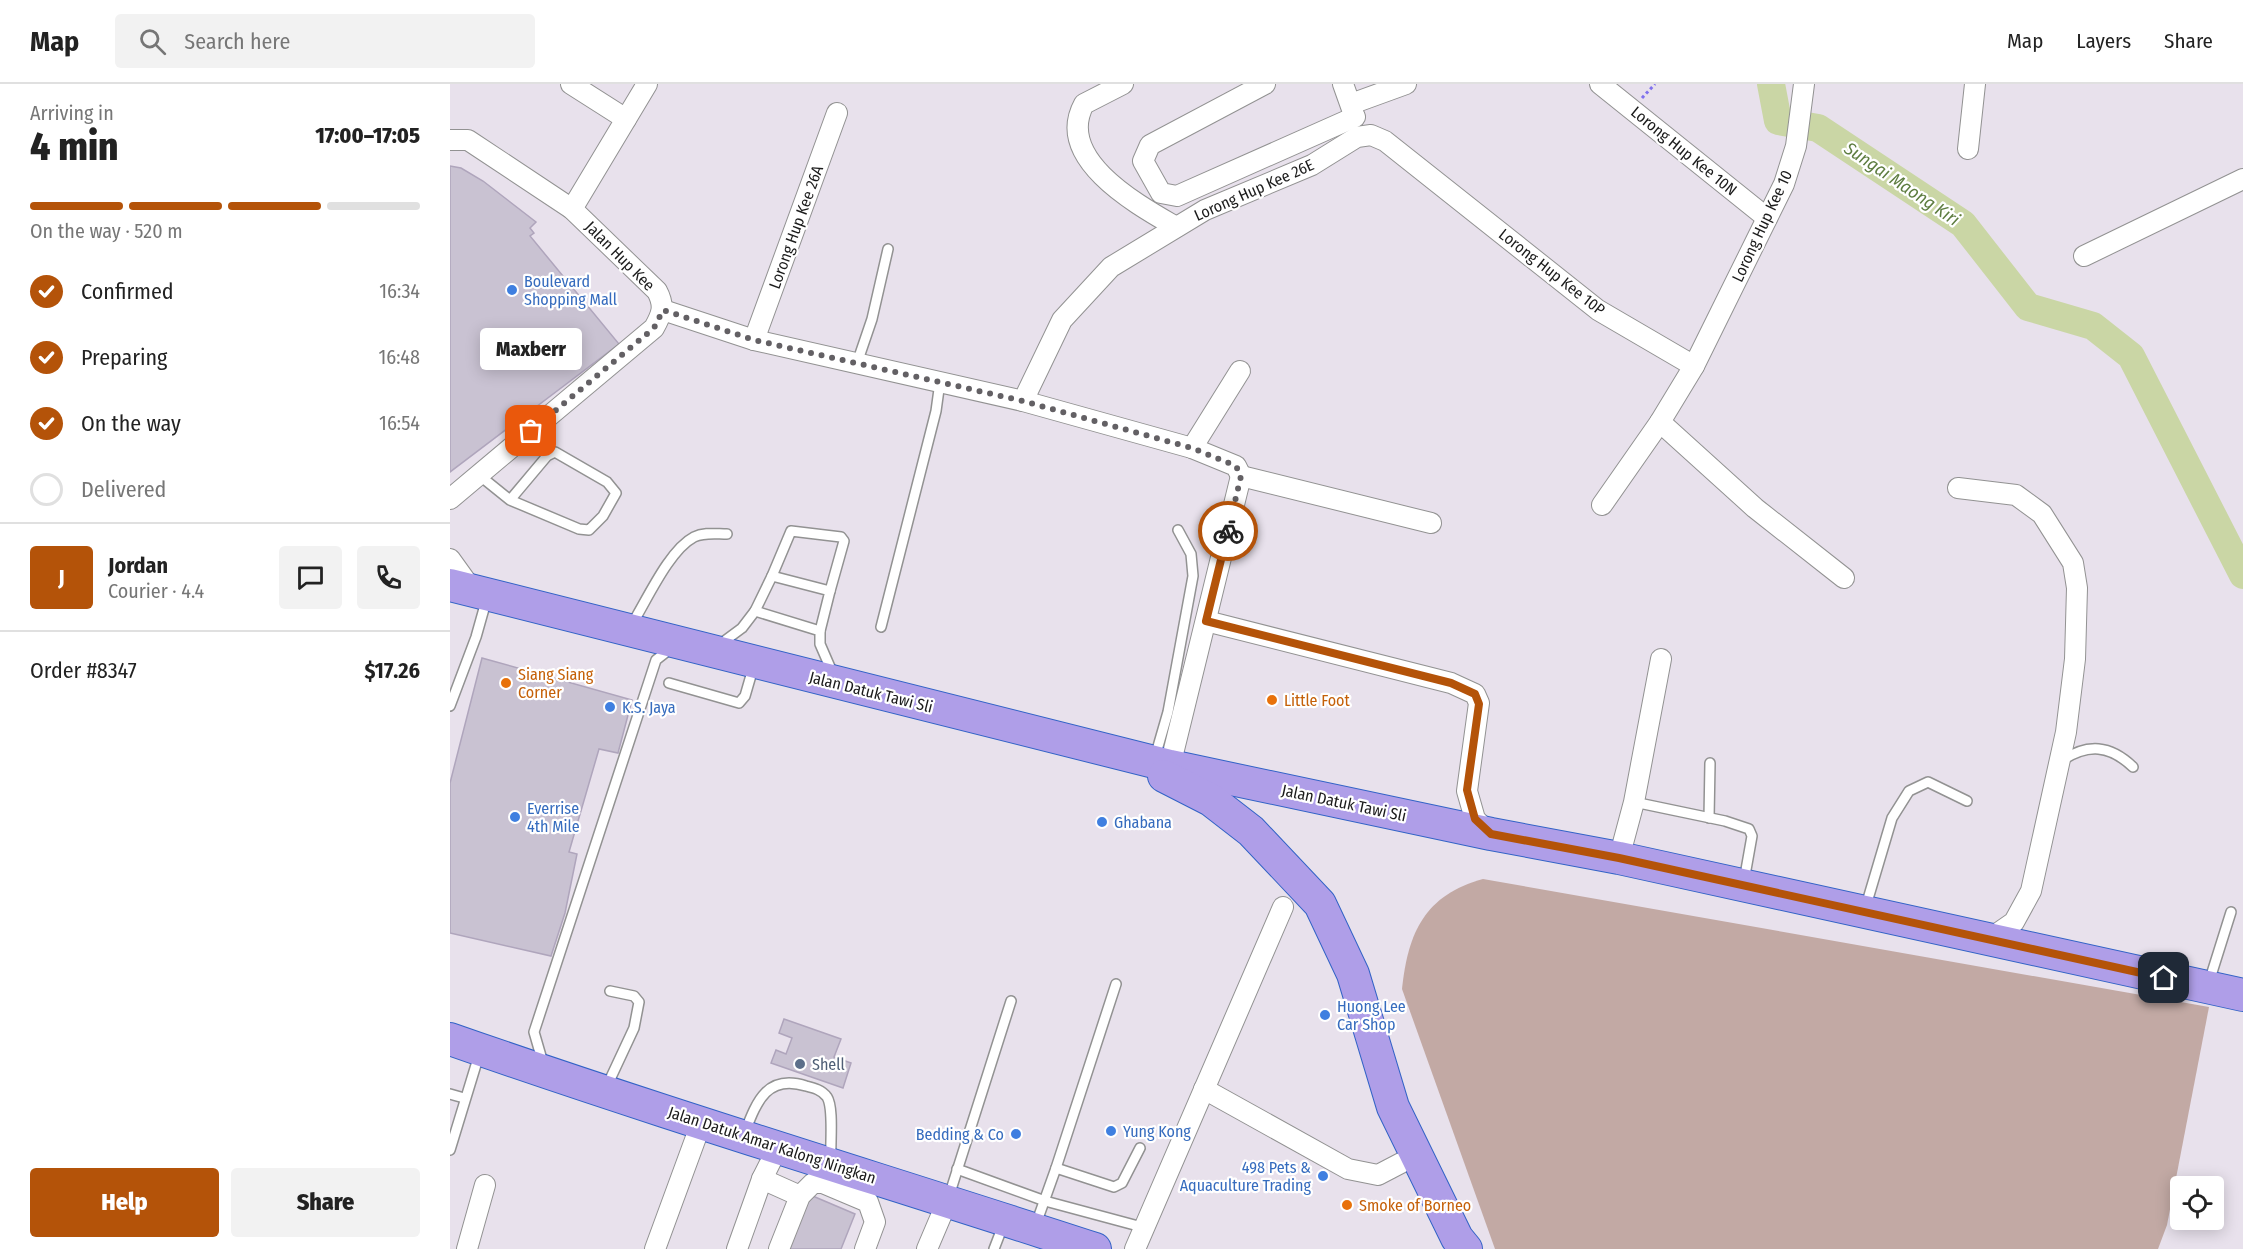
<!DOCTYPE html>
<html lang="en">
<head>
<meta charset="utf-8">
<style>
  :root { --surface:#fff; --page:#f2f2f2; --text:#222; --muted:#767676; --line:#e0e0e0; --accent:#b45309 }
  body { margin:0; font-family:"Fira Sans Condensed",sans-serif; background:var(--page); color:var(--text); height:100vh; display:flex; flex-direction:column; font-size:22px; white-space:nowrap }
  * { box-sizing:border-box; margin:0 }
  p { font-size:20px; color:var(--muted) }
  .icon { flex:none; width:33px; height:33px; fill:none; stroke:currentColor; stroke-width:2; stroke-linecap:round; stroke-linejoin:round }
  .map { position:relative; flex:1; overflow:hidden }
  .panel { display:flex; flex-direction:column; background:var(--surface); width:450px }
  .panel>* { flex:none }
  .fabs { position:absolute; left:1720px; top:1092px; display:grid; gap:12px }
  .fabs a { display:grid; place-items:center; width:54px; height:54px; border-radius:6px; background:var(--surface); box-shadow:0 3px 15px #0003; font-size:30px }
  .pin { position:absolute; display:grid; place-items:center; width:51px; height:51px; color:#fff; margin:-26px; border-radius:12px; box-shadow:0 3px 9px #0006 }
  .courier { position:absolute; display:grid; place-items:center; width:60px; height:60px; margin:-30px; border:4px solid #b45309; border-radius:50%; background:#fff; color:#222; box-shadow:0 2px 8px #0007 }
  .bubble { position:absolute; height:42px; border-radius:6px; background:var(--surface); box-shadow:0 3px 15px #0003; font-size:20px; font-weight:800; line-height:42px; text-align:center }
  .headline em { font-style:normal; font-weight:800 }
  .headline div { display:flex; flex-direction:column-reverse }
  .headline { display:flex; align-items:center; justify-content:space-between; height:102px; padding:0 30px }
  h1 { font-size:39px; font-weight:800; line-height:45px }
  .bar { display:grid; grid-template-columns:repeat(4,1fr); gap:9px 6px; align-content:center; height:72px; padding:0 30px }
  .bar i { height:8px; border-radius:4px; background:var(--line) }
  .bar .selected { background:var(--accent) }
  .bar p { grid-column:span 4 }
  .line { display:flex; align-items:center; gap:15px; padding:0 30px; border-top:2px solid var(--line) }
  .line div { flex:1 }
  .round { display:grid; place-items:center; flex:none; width:63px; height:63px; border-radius:6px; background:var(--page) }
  ol { padding:0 30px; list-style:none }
  li { display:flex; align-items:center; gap:18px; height:66px }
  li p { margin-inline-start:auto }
  li .icon { padding:6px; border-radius:50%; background:var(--accent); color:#fff; stroke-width:4 }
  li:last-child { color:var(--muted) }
  li i { width:33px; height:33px; border:3px solid var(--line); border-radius:50% }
  .primary-button { display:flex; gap:12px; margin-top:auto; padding:12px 30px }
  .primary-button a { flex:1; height:69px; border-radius:6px; background:var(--accent); color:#fff; font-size:24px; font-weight:800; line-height:69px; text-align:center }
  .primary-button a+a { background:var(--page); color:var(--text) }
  header { display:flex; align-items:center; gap:36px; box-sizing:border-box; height:84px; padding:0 30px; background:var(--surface); border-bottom:2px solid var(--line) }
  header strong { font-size:28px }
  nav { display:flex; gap:33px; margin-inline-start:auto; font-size:21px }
  .search { width:420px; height:54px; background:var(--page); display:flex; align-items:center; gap:15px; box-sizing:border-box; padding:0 21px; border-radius:6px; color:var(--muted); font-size:22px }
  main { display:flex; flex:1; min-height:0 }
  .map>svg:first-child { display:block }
  .cemetery { fill:#c2a9a4 }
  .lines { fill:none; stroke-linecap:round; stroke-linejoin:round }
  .river { stroke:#cad6a5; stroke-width:28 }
  .building { fill:#c9c2d2; stroke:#afa5bc; stroke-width:1.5 }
  .service-casing { stroke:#929292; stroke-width:12 }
  .minor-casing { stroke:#929292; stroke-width:22 }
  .trunk-casing { stroke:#3263c6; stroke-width:34 }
  .path { stroke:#7f71ed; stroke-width:3; stroke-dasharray:3 3; stroke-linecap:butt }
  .service { stroke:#fff; stroke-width:9 }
  .minor { stroke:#fff; stroke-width:20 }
  .trunk { stroke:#af9ee8; stroke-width:32 }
  .done { stroke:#636064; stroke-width:6; stroke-dasharray:0 10.8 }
  .route { stroke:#b45309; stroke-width:8 }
  .shop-dot { fill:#3f7fe0; stroke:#fff; stroke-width:2 }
  .food-dot { fill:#e8710a; stroke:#fff; stroke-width:2 }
  .service-dot { fill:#5c6f8a; stroke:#fff; stroke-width:2 }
  .labels { text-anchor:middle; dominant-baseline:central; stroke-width:4.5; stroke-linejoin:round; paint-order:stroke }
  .street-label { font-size:16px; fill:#1b1b1b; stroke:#fff }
  .shop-label { font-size:16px; fill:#366cbe; stroke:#fff; text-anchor:start }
  .food-label { font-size:16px; fill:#c56008; stroke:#fff; text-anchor:start }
  .service-label { font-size:16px; fill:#4e5e75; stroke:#fff; text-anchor:start }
  .water-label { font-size:18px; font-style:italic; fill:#5e7d41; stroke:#fff }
</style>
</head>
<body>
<header>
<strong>Map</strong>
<div class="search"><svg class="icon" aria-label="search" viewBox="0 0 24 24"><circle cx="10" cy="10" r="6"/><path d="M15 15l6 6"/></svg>Search here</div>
<nav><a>Map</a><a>Layers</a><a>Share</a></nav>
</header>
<main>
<section class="panel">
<div class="headline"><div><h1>4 min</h1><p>Arriving in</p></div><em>17:00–17:05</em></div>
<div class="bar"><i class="selected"></i><i class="selected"></i><i class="selected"></i><i></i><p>On the way · 520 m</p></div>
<ol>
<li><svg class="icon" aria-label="check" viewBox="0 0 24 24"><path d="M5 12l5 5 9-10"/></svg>Confirmed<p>16:34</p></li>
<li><svg class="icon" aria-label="check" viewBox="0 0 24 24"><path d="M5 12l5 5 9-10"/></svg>Preparing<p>16:48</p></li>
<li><svg class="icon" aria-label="check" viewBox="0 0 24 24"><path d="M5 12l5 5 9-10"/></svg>On the way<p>16:54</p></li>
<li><i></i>Delivered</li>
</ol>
<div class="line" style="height:108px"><b class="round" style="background:var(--accent);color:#fff">J</b><div><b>Jordan</b><p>Courier · 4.4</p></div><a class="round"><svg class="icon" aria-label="chat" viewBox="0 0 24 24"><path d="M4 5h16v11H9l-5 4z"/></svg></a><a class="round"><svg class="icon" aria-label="phone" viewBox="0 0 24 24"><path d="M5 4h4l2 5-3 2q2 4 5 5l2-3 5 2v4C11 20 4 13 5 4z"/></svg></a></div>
<div class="line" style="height:78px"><div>Order #8347</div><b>$17.26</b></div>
<div class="primary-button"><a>Help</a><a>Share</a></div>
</section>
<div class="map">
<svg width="1793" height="1165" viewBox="0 0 1793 1165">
  <rect width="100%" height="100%" fill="#e8e1ec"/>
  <!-- cemetery -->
  <path class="cemetery" d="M1033,795L1759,923L1717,1141L1708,1165H1045L952,905C958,848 975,811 1033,795Z"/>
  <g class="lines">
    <!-- river -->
    <polyline class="river" points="1321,0 1328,37 1368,44 1513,140 1578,223 1643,242 1681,272 1793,491"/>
  </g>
  <!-- building -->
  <g class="building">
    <polygon points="0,82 11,84 33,97 86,138 80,144 84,149 80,152 169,260 0,388"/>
    <polygon points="32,574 182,616 168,669 149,665 119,768 127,770 115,829 101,872 0,849 0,699"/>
    <polygon points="334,935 391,955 384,973 401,979 393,1004 321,979 326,966 336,970 342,954 329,949"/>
    <polygon points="358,1110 405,1130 391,1165 336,1165"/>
  </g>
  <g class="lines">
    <!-- service casing -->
    <g class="service-casing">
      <g id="service">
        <polyline points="407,279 422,235 438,165"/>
        <polyline points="29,391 60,416 129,445 139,446 153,432 166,409 157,398 105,368 97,372 60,416"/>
        <polyline points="322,492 341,447 391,453 394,457 380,507"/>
        <polyline points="305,527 322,492 380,507 370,547"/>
        <path d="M182,540C197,516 219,466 244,453C254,448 266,450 277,450"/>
        <polyline points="431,543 486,327 490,298"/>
        <polyline points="269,561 292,544 305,527 370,547 370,560 383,590"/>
        <polyline points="219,599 289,619 295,612 304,581"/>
        <polyline points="0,622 26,553 37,514"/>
        <polyline points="705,673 718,628 743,492 741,470 728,446"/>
        <path d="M1611,677C1638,659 1660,661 1683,683"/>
        <polyline points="1184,718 1275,737 1299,745 1302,752 1294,797"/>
        <polyline points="1259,734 1260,679"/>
        <polyline points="1415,825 1442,734 1459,707 1478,698 1517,717"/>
        <polyline points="1759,898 1781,828"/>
        <polyline points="93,979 84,948 206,576 220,565"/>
        <polyline points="156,1004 184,944 189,918 184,912 160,907"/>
        <polyline points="0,1010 14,1014"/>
        <path d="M295,1048C307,1016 318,990 356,1002C364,1004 372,1006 377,1013C384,1024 380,1059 381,1074"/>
        <polyline points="0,1066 29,971"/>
        <polyline points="606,1084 666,900"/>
        <polyline points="507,1085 595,1117 692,1143"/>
        <polyline points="499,1112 561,917"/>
        <polyline points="586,1140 606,1084 664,1103 672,1099 690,1064"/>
        <polyline points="544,1165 554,1139"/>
      </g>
    </g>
    <!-- minor casing -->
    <g class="minor-casing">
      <g id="minor">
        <polyline points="121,0 176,35"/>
        <path d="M673,0L634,20C604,75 688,121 726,143"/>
        <polyline points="815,0 700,61 693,77 711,109 727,112 905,33"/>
        <polyline points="893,0 904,31"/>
        <polyline points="1150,0 1317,134"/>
        <polyline points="901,20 956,0"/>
        <path d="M0,56H18L122,125L207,207C215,222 212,230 204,244L0,415"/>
        <polyline points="1518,65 1525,0"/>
        <polyline points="122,125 197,0"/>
        <polyline points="1634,172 1793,95"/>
        <polyline points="213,226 304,256 573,317 742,364 786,382 791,392"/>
        <polyline points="304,256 387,29"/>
        <polyline points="1244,282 1210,338 1305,424 1394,494"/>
        <polyline points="573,317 612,236 661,183 755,126 862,81 907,53 921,51 935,57 1148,226 1244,282 1334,100 1346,62 1354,0"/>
        <polyline points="742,364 790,287"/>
        <polyline points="791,392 981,439"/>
        <polyline points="1508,404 1566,411 1592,430 1623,479 1627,504 1625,575 1616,648 1581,807 1564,838 1538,856"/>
        <polyline points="1152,421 1210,338"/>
        <polyline points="0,475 23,507"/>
        <polyline points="756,537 1001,599 1025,610 1029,619 1017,707 1025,735 1039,749"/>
        <polyline points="720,682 791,392"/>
        <polyline points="1169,774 1184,718 1211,575"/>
        <polyline points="754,1005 898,1085 928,1091 951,1079"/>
        <polyline points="312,1095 350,1112"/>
        <polyline points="17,1165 35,1101"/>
        <polyline points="205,1165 252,1037"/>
        <polyline points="287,1165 312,1095 328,1063"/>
        <polyline points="329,1165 350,1112 363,1099 373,1099 418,1118 425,1138 415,1165"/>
        <polyline points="477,1165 497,1118"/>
        <polyline points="685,1165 833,823"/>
      </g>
    </g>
    <!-- trunk casing -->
    <g class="trunk-casing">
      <g id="trunk">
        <polyline points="0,501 720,682 1041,750 1169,774 1793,911"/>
        <polyline points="714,692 761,716 801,747 870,820 903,890 943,1023 1007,1154 1016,1165"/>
        <path d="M0,955C214,1030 430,1095 645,1165"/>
      </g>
    </g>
    <!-- path -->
    <polyline class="path" points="1192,14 1205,0"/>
    <!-- service -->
    <use href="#service" class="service"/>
    <!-- minor -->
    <use href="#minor" class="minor"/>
    <!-- trunk -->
    <use href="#trunk" class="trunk"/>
  </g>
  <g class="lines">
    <!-- done -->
    <polyline class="done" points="81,347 204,244 213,226 304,256 573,317 742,364 786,382 791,392 778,447"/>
    <!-- route -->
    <polyline class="route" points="778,447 756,537 1001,599 1025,610 1029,620 1017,706 1025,735 1041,750 1169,774 1714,894"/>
  </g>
  <!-- markers -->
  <g class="shop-dot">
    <circle cx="62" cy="206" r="6"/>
    <circle cx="160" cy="623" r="6"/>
    <circle cx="65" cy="733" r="6"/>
    <circle cx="652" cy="738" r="6"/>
    <circle cx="875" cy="931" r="6"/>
    <circle cx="661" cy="1047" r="6"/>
    <circle cx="566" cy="1050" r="6"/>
    <circle cx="873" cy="1092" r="6"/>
  </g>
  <g class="food-dot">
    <circle cx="56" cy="599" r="6"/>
    <circle cx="822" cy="616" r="6"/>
    <circle cx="897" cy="1121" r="6"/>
  </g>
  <circle class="service-dot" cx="350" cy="980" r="6"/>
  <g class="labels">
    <!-- street labels -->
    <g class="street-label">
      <text transform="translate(1234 67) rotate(39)">Lorong Hup Kee 10N</text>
      <text transform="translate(804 106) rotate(-24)">Lorong Hup Kee 26E</text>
      <text transform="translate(1312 142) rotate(-65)">Lorong Hup Kee 10</text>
      <text transform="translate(346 143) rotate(-70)">Lorong Hup Kee 26A</text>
      <text transform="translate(170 172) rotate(45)">Jalan Hup Kee</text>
      <text transform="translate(1102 188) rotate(38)">Lorong Hup Kee 10P</text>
      <text transform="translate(421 608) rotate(14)">Jalan Datuk Tawi Sli</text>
      <text transform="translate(894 719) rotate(12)">Jalan Datuk Tawi Sli</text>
      <text transform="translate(322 1061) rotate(18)">Jalan Datuk Amar Kalong Ningkan</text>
    </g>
    <!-- shop labels -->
    <g class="shop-label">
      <text x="74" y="197">Boulevard<tspan x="74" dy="18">Shopping Mall</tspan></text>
      <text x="172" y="623">K.S. Jaya</text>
      <text x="77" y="724">Everrise<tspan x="77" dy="18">4th Mile</tspan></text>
      <text x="664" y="738">Ghabana</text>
      <text x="887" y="922">Huong Lee<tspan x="887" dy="18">Car Shop</tspan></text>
      <text x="673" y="1047">Yung Kong</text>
      <text x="554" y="1050" text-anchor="end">Bedding &amp; Co</text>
      <text x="861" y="1083" text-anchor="end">498 Pets &amp;<tspan x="861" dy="18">Aquaculture Trading</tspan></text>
    </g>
    <!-- food labels -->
    <g class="food-label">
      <text x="68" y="590">Siang Siang<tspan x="68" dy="18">Corner</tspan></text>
      <text x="834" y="616">Little Foot</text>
      <text x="909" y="1121">Smoke of Borneo</text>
    </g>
    <!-- service labels -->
    <g class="service-label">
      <text x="362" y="980">Shell</text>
    </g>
    <!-- water labels -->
    <g class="water-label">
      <text transform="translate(1452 100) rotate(34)">Sungai Maong Kiri</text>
    </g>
  </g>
</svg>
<div class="fabs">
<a><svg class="icon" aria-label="locate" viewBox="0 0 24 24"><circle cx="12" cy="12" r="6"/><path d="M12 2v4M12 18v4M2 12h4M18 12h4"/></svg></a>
</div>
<div class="pin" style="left:81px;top:347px;background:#ea580c"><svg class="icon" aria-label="bag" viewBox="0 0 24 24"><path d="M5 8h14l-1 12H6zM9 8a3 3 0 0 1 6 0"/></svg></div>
<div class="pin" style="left:1714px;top:894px;background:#1f2937"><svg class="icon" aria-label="home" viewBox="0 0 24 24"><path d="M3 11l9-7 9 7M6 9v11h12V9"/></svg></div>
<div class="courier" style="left:778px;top:447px"><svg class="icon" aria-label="bike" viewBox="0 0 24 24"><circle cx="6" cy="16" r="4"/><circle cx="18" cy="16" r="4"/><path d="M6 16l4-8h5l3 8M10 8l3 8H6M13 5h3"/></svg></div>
<div class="bubble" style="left:30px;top:244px;width:102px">Maxberr</div>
</div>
</main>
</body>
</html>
